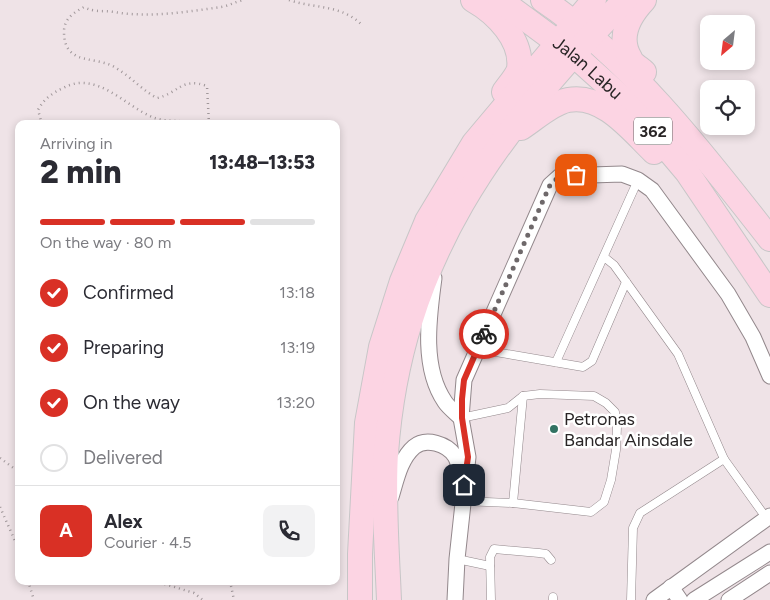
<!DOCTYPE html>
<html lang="en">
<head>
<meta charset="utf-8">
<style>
  :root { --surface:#fff; --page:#f2f2f3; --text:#2b2b33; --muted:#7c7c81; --line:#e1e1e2; --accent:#d93025 }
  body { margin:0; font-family:Figtree,sans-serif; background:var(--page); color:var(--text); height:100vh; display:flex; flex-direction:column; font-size:19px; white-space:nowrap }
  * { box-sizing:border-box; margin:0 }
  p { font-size:16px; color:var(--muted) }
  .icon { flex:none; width:28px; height:28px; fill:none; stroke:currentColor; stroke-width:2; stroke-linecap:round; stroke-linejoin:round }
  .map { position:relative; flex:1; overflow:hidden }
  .details { position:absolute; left:15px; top:120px; width:325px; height:465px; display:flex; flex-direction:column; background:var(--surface); border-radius:10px; box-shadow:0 2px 8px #0003 }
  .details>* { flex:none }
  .needle { width:32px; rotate:208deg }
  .buttons { position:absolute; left:700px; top:15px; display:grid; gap:10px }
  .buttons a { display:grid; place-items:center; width:55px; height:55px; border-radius:10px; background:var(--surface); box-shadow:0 2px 8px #0003; font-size:25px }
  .pin { position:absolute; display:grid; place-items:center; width:42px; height:42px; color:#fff; margin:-21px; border-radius:10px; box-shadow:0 2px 8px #0006 }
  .courier { position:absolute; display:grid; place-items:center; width:50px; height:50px; margin:-25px; border:4px solid #d93025; border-radius:50%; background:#fff; color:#222; box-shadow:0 1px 6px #0007 }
  .head em { font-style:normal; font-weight:800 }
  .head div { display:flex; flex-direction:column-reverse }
  .head { display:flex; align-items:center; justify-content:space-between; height:85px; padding:0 25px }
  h1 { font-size:32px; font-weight:800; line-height:38px }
  .bar { display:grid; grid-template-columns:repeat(4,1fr); gap:8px 5px; align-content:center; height:60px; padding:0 25px }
  .bar i { height:6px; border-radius:4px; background:var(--line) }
  .bar .on { background:var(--accent) }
  .bar p { grid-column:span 4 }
  .line { display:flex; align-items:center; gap:12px; padding:0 25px; border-top:1px solid var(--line) }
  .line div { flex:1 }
  .round { display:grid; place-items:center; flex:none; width:52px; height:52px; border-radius:10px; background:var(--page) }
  ol { padding:0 25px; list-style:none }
  li { display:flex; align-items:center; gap:15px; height:55px }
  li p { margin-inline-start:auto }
  li .icon { padding:5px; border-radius:50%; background:var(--accent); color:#fff; stroke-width:4 }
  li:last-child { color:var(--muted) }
  li i { width:28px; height:28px; border:2px solid var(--line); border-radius:50% }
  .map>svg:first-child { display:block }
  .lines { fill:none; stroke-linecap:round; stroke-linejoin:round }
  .service-casing { stroke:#93888c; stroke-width:9 }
  .minor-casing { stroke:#93888c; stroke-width:17 }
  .primary-casing { stroke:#c7c6c7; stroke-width:26 }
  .path { stroke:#a0979a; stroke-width:2.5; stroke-dasharray:1 4; stroke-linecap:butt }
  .service { stroke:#fff; stroke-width:8 }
  .minor { stroke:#fff; stroke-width:15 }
  .primary { stroke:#fcd4e3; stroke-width:24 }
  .done { stroke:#6e686a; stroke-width:5; stroke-dasharray:0 9 }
  .route { stroke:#d93025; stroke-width:6 }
  .poi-dot { fill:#327363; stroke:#fff; stroke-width:2 }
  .labels { text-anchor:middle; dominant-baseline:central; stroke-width:5; stroke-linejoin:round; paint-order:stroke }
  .shield { fill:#fff; stroke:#696667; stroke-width:1 }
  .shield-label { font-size:16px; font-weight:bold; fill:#292526 }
  .street-label { font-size:18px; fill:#292526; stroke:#fff }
  .poi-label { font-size:18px; fill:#292526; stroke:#fff; text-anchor:start }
</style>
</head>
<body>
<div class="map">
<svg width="770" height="600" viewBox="0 0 770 600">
  <rect width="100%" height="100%" fill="#efe3e7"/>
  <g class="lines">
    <!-- service casing -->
    <g class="service-casing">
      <g id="service">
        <polyline points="604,257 614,265 678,354 724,459 767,519"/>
        <polyline points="478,349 583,367 592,361 626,282"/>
        <polyline points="556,362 638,180"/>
        <polyline points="461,418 508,408 523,396 540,394 594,396 606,403 615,412 617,427 616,450 611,480 604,502 591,512 513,503 463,501"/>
        <polyline points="513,503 523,396"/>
        <polyline points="457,559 490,566"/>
        <polyline points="491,600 490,557 494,549 539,553 546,554 551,560"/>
        <polyline points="553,600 553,597"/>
        <polyline points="631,600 633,528 640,513 724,459"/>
      </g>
    </g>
    <!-- minor casing -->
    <g class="minor-casing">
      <g id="minor">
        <path d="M434,278C429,316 421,367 445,402C449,408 456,413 461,418"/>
        <path d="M391,497C396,481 400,459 414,447C426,437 447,444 455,456C459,462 460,472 462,479"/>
        <polyline points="671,587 680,600"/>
        <polyline points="455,600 457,559 468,457 461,418 464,380 550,185 560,176 622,174 638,180 652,190 728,294 753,337 770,376"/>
        <polyline points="654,600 770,516"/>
        <polyline points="694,600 770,552"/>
        <polyline points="729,600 770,573"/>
      </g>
    </g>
    <!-- primary casing -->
    <g class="primary-casing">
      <g id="primary">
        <path d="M473,0C496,13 523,40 519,69C517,76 508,86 504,92"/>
        <path id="s1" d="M500,0L573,54L633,108L687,172L770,295"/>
        <path d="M543,0C631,59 705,156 770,239"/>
        <path d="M644,0C629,16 617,37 630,58C632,64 640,68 644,72"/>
        <path d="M521,128C535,119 552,103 568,100C603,93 632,131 654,152"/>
        <polyline points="360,600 360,554 367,423 381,347 402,281 427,221 474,143 594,0"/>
        <path d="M389,600C387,551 383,501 386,453C400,259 494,135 625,0"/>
      </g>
    </g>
    <!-- path -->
    <g class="path">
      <path d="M289,0C315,9 342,4 363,26"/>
      <path d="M42,124L38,110C43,100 52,93 63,88C96,70 124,105 152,117C166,123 183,119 198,124"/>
      <path d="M209,124L207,86C181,77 179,93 157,98C142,90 131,77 116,68C97,55 64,67 64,32C64,19 73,13 84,7C95,13 103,10 114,12C149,18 186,12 221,7C228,6 235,2 243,0"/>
      <polyline points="0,458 19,472"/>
      <polyline points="0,507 19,550"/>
      <polyline points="28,581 34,600"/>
      <polyline points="155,581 194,593 203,600"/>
      <polyline points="230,581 234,600"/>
    </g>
    <!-- service -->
    <use href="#service" class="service"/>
    <!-- minor -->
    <use href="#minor" class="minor"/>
    <!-- primary -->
    <use href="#primary" class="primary"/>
  </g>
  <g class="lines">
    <!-- done -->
    <polyline class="done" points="484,334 550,185 560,176 576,175"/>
    <!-- route -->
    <polyline class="route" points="464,485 468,457 462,418 462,399 464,380 484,334"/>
  </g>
  <!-- markers -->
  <circle class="poi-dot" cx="554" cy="429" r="5"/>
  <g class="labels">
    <!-- shield labels -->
    <rect class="shield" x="634" y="117.5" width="38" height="27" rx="4"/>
    <g class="shield-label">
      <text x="653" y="131">362</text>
    </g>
    <!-- street labels -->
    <g class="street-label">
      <text stroke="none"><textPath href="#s1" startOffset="111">Jalan Labu</textPath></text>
    </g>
    <!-- poi labels -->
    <g class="poi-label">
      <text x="564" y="419">Petronas<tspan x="564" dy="21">Bandar Ainsdale</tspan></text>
    </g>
  </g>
</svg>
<div class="buttons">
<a><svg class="needle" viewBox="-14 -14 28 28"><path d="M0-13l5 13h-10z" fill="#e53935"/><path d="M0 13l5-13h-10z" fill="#7c7c81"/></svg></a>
<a><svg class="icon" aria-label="locate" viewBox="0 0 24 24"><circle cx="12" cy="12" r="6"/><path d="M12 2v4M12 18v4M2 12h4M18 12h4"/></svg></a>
</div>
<div class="pin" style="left:576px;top:175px;background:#ea580c"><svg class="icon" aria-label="bag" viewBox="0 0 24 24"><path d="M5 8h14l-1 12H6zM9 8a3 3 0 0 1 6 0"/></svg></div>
<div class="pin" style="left:464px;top:485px;background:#1f2937"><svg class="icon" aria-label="home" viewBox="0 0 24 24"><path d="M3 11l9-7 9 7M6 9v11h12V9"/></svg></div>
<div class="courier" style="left:484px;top:334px"><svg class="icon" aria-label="bike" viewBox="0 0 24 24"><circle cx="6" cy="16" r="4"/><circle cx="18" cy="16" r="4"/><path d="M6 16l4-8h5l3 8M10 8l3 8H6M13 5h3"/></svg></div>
<section class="details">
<div class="head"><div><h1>2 min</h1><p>Arriving in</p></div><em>13:48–13:53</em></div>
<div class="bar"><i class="on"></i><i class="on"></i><i class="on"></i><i></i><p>On the way · 80 m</p></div>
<ol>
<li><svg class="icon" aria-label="check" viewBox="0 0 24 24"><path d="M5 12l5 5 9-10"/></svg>Confirmed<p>13:18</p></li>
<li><svg class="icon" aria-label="check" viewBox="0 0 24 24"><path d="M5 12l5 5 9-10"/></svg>Preparing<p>13:19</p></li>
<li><svg class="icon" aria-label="check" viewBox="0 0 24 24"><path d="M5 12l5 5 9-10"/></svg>On the way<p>13:20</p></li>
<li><i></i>Delivered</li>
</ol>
<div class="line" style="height:90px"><b class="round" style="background:var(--accent);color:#fff">A</b><div><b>Alex</b><p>Courier · 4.5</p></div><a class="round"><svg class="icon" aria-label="phone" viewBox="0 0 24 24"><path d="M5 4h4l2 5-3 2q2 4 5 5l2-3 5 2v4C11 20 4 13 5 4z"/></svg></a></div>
</section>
</div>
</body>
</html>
